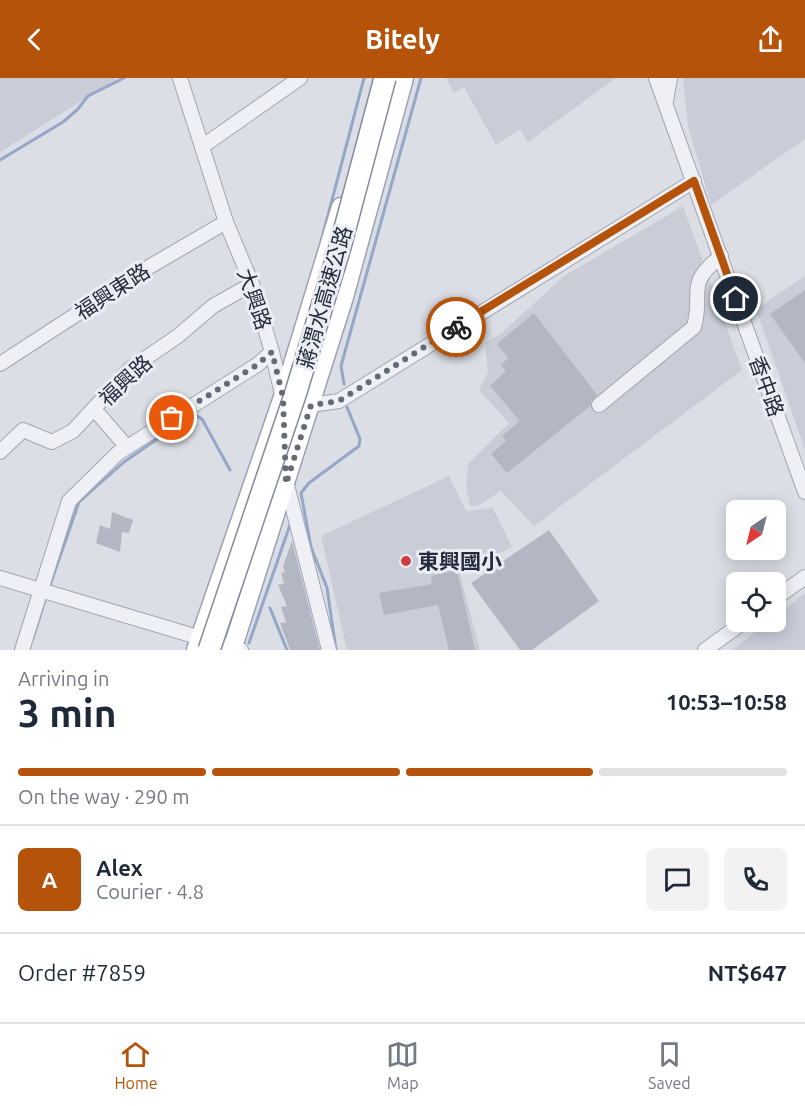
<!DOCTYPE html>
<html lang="en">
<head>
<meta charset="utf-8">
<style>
  :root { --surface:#fff; --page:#f2f2f3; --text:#1f2937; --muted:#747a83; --line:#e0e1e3; --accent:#b45309 }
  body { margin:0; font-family:Ubuntu,"Noto Sans TC",sans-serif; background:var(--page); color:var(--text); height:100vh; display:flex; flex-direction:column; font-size:22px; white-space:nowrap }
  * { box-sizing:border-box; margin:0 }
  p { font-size:20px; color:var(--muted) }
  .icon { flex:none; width:33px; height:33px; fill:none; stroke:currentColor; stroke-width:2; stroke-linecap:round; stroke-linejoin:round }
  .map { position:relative; height:572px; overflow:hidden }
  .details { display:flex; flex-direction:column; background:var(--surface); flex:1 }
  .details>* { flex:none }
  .needle { width:39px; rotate:215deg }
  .controls { position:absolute; left:726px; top:422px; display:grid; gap:12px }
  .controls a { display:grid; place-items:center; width:60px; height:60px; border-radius:9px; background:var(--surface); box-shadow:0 3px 15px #0003; font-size:30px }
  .pin { position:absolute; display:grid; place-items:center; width:51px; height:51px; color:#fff; margin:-26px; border:3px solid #fff; border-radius:50%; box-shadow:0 2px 6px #0007 }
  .courier { position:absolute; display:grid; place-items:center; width:60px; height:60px; margin:-30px; border:4px solid #b45309; border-radius:50%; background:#fff; color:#222; box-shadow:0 2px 8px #0007 }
  .overview em { font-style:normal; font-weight:600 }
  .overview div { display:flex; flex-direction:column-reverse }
  .overview { display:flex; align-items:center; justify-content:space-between; height:102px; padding:0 18px }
  h1 { font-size:39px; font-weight:600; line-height:45px }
  .bar { display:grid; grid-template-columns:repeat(4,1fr); gap:9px 6px; align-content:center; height:72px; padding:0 18px }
  .bar i { height:8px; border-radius:4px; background:var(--line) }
  .bar .active { background:var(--accent) }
  .bar p { grid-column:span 4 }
  .line { display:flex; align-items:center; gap:15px; padding:0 18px; border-top:2px solid var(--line) }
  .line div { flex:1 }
  .round { display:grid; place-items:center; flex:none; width:63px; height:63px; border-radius:9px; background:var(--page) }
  header { display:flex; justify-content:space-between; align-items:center; height:78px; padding:0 18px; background:var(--accent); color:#fff; font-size:27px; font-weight:600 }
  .dock { display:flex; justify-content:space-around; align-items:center; height:84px; border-top:2px solid var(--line); background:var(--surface); font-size:16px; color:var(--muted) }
  .dock a { display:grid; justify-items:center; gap:3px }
  .dock .active { color:var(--accent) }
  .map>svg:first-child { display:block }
  .built { fill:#cacdd8 }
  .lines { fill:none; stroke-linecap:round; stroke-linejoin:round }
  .stream { stroke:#95a7c7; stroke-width:3 }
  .building { fill:#b3b7c3 }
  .minor-casing { stroke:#a1a5b0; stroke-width:16 }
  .major-casing { stroke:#9ba1b2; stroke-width:21 }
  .minor { stroke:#eef0f5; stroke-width:14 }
  .major { stroke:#fff; stroke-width:18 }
  .highway-bridge-casing { stroke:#838a9d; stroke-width:24; stroke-linecap:butt }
  .highway-bridge { stroke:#fff; stroke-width:21 }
  .done { stroke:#656a78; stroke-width:6; stroke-dasharray:0 10.8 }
  .route { stroke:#b45309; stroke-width:8 }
  .poi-dot { fill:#cf3d40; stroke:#ebedf4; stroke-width:2 }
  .labels { text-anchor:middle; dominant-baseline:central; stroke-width:6; stroke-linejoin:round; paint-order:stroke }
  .street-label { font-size:21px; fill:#252b3c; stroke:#ebedf4 }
  .poi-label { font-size:21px; font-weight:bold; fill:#252b3c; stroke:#ebedf4; text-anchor:start }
</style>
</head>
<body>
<header><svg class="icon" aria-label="back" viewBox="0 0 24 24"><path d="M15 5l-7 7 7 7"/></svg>Bitely<svg class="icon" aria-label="share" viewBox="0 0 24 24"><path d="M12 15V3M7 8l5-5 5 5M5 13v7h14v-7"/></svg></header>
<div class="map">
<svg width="805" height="572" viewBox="0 0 805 572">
  <rect width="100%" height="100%" fill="#dcdee6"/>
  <!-- built -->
  <g class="built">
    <polygon points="0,0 118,0 0,74"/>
    <polygon points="446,0 616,0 528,64 520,51 496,67 464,9 454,15"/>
    <polygon points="683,0 805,0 805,61 711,127 688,48"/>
    <polygon points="683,128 742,292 534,448 501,413 479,427 470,428 466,410 468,386 509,345 479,312 488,294 485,265 504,253 564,198"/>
    <polygon points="805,198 805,372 756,231"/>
    <polygon points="449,398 466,433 493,430 512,469 460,496 480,572 347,572 321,458"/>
    <polygon points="805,515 805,572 732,572 769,543 776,543 776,538"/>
  </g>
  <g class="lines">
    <!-- stream -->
    <g class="stream">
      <polyline points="0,82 63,44 78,31 88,18 124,0"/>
      <polyline points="321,164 364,0"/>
      <polyline points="344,306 341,288 421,0"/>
      <polyline points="50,507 79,424 124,384 193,336 202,341 230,392"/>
      <polyline points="270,530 287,572"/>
      <polyline points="33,560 46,519"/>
      <polyline points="249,565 291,444"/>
      <polyline points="336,572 327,510 311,469 301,415 309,405 359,368 360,361 347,329"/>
    </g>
  </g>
  <!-- building -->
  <g class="building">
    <polygon points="805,212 805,285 770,236"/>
    <polygon points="534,235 597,317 591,323 590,328 507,395 491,376 506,363 502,358 520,343 490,308 506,293 501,287 508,280 497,266"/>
    <polygon points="112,434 133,442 129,455 122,454 120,474 96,465 100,447 110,451"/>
    <polygon points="549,452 599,523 532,572 520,572 471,505"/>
    <polygon points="292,463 320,572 290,572 280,545 286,544 281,529 287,528 278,507 284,505 281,495 285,494 283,488"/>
    <polygon points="457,492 475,572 449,572 438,527 384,537 379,515 432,506 431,498"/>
  </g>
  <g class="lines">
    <!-- minor casing -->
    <g class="minor-casing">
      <g id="minor">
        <polyline points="180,0 226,144 252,206 272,274 283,320"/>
        <polyline points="656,0 805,414"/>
        <polyline points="666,23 670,0"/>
        <polyline points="203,68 300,0"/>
        <polyline points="0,286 149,189 226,144"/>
        <polyline points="311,327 339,323 694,103"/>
        <path d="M599,327L694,249C704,212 684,208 721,178"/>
        <polyline points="94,331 127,369"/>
        <polyline points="0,374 23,352 52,364 73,353 131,290 178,258 213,228 252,206"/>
        <polyline points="286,403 329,572"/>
        <polyline points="0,500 241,572"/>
        <polyline points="776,520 805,499"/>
        <polyline points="22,572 69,423 118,375 257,287 272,274"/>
        <polyline points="705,572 745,543"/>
      </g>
    </g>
    <!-- major casing -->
    <g class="major-casing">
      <g id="major">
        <polyline points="196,572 283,319 341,129"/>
        <polyline points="232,572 344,219 404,0"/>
      </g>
    </g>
    <!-- minor -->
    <use href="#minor" class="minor"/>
    <!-- major -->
    <use href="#major" class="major"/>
    <!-- highway-bridge casing -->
    <g class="highway-bridge-casing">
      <polyline id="highway-bridge" points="209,572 296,314 340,169 385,0"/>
    </g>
    <!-- highway-bridge -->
    <use href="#highway-bridge" class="highway-bridge"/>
  </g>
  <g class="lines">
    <!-- done -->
    <polyline class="done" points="172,340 257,287 272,274 283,319 286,406 311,327 339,323 456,249"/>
    <!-- route -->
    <polyline class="route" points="456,249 694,103 736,221"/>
  </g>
  <!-- markers -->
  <circle class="poi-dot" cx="406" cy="483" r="6"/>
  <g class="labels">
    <!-- street labels -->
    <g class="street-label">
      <text transform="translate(112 213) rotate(-33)">福興東路</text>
      <text transform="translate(324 219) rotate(-74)">蔣渭水高速公路</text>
      <text transform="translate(255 221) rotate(71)">大興路</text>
      <text transform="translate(125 302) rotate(-43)">福興路</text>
      <text transform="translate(767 308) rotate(70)">香中路</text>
    </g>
    <!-- poi labels -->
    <g class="poi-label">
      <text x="418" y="483">東興國小</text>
    </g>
  </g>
</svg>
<div class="controls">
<a><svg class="needle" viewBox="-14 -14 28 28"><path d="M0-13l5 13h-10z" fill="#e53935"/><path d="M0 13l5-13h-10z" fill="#747a83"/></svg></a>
<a><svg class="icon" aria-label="locate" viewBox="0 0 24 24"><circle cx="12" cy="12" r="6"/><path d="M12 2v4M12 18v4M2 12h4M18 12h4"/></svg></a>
</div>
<div class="pin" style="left:172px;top:340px;background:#ea580c"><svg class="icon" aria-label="bag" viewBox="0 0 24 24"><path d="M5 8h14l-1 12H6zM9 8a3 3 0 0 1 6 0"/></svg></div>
<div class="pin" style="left:736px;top:221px;background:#1f2937"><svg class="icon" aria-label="home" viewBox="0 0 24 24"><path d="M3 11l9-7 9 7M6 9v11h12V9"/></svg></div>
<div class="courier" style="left:456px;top:249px"><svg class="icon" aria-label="bike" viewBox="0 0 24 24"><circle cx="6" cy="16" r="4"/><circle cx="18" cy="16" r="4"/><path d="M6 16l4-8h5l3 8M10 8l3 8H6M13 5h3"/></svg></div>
</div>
<section class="details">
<div class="overview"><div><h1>3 min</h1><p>Arriving in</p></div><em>10:53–10:58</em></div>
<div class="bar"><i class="active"></i><i class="active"></i><i class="active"></i><i></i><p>On the way · 290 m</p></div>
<div class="line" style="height:108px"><b class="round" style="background:var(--accent);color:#fff">A</b><div><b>Alex</b><p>Courier · 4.8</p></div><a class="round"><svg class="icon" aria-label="chat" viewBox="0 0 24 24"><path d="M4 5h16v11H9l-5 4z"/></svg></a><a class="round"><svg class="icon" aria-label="phone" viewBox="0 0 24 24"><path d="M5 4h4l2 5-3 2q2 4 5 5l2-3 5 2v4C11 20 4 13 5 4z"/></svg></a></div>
<div class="line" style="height:78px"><div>Order #7859</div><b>NT$647</b></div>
</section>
<nav class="dock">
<a class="active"><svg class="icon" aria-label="home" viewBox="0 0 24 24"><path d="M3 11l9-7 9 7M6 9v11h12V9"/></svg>Home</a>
<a><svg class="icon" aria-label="map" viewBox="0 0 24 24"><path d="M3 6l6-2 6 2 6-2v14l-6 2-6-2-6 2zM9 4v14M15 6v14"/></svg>Map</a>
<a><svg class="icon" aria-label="saved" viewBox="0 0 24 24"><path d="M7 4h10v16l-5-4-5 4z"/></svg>Saved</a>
</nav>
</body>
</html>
